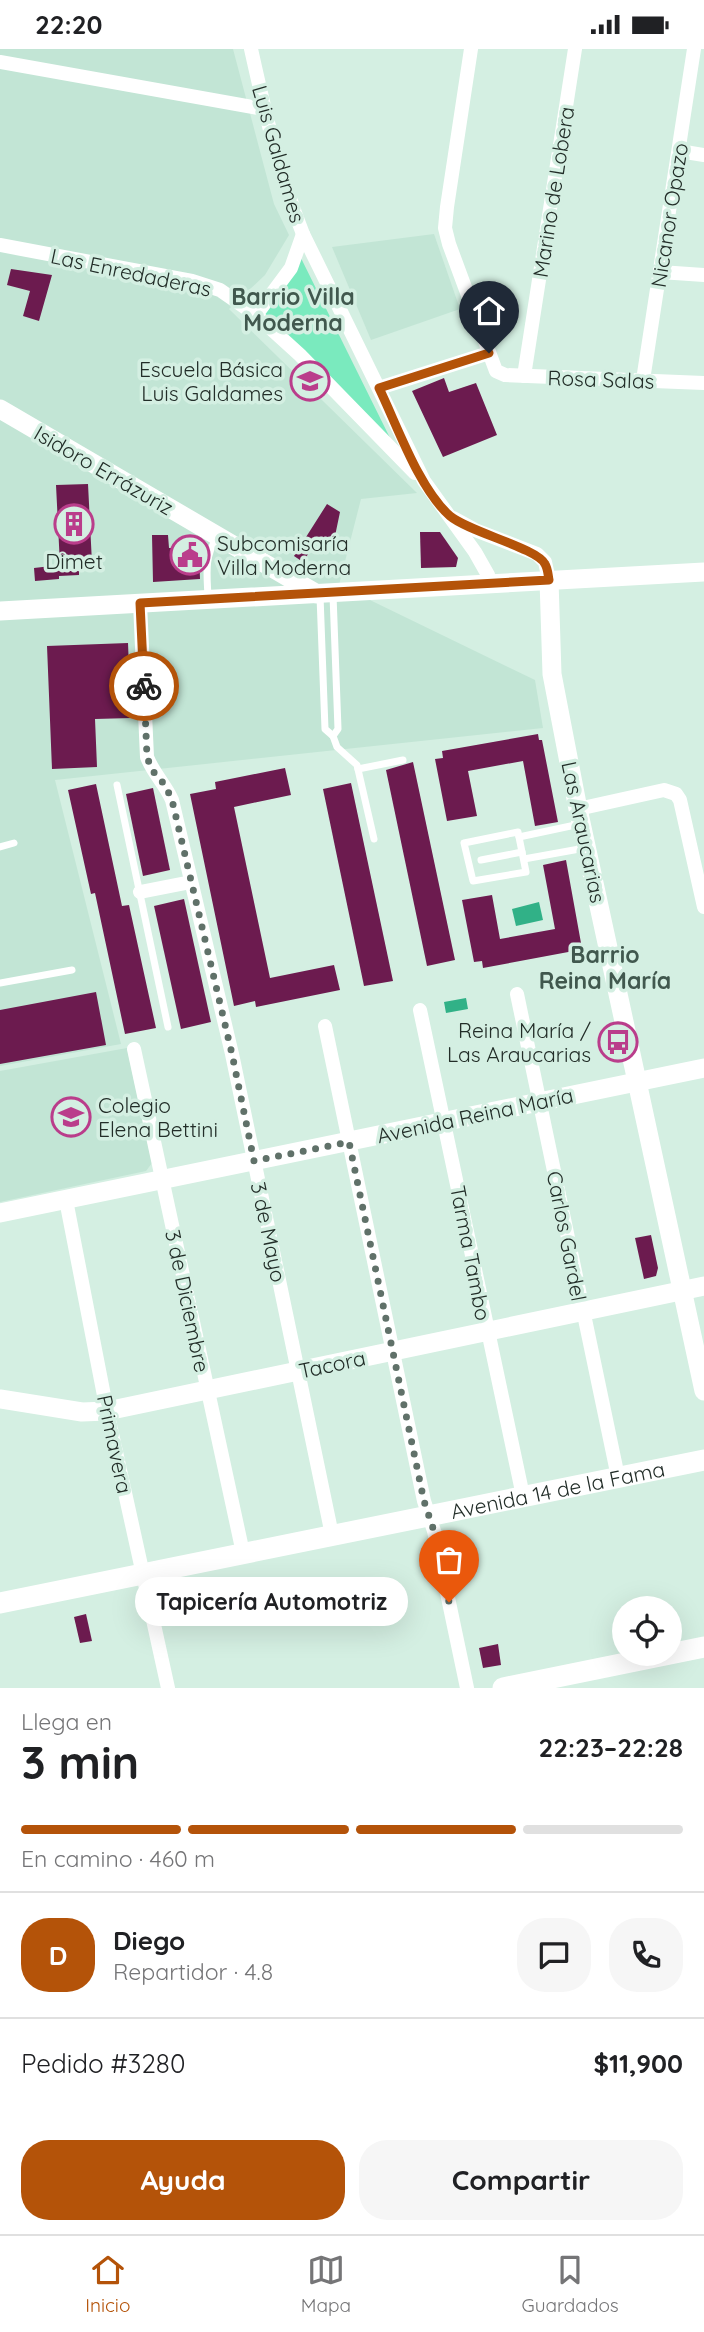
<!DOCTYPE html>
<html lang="es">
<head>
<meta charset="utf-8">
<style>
  :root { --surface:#fff; --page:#f6f6f6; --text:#202124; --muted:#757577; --line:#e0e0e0; --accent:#b45309 }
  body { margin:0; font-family:Quicksand,sans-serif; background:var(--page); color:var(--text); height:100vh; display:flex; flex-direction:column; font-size:26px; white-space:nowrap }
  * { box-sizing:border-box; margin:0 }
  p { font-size:23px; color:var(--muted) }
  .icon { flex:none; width:38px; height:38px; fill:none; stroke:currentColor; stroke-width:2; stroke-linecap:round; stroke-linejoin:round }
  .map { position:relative; height:1639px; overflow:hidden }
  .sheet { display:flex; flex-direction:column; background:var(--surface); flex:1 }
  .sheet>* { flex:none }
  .fabs { position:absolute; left:612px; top:1547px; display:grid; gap:14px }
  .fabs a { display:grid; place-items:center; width:70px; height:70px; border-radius:50%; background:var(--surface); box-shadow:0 7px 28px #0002; font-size:35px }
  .pin { position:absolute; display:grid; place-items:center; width:60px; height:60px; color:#fff; margin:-72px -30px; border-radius:50% 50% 50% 0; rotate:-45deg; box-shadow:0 0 7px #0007 }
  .pin .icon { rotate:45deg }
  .courier { position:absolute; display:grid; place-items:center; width:70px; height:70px; margin:-35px; border:5px solid #b45309; border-radius:50%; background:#fff; color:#222; box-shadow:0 2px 9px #0007 }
  .bubble { position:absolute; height:49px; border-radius:24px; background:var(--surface); box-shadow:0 7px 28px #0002; font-size:23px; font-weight:700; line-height:49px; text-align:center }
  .summary em { font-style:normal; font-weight:700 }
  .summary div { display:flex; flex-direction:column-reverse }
  .summary { display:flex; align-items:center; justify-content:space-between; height:119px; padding:0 21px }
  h1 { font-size:46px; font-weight:700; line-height:52px }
  .bar { display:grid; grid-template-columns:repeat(4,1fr); gap:10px 7px; align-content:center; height:84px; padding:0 21px }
  .bar i { height:9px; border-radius:5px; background:var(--line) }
  .bar .active { background:var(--accent) }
  .bar p { grid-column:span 4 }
  .line { display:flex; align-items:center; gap:18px; padding:0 21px; border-top:2px solid var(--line) }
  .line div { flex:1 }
  .round { display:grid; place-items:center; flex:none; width:74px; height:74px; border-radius:28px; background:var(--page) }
  .cta { display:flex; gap:14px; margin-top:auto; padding:14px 21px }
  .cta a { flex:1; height:80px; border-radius:28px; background:var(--accent); color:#fff; font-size:28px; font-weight:700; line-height:80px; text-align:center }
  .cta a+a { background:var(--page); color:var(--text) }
  .status { display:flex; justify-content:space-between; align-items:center; height:49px; padding:0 35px; background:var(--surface); direction:ltr }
  .status svg { height:19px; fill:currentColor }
  .dock { display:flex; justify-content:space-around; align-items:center; height:98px; border-top:2px solid var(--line); background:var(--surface); font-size:19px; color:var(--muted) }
  .dock a { display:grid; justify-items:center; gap:4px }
  .dock .active { color:var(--accent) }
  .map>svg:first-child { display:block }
  .built { fill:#c2e5d5 }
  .green { fill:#7aeabe }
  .water { fill:#31b187 }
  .building { fill:#6c1b4f }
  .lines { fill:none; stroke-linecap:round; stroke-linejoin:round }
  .lane { stroke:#fff; stroke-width:7 }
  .street { stroke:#fff; stroke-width:14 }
  .secondary { stroke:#fff; stroke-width:19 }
  .primary { stroke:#fff; stroke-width:21 }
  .done { stroke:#607169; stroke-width:7; stroke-dasharray:0 12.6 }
  .route { stroke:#b45309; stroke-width:9 }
  .labels { text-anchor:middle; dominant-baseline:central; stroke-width:7; stroke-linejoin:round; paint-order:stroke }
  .street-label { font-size:21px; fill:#222d28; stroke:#d4efe2 }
  .poi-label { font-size:21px; fill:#222d28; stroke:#d4efe2; text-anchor:end }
  .neighbourhood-label { font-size:23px; font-weight:bold; fill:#41584e; stroke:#d4efe2 }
</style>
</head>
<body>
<div class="status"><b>22:20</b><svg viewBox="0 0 49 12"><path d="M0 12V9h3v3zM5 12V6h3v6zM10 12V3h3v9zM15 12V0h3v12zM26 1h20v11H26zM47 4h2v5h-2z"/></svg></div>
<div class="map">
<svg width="704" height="1639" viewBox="0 0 704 1639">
  <rect width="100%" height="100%" fill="#d4efe2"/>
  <!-- built -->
  <g class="built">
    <polygon points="0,0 233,0 274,155 289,186 265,226 229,260 417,444 361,450 339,536 535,631 543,679 55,731 121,995 0,1017"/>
    <polygon points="434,185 460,260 371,291 332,198"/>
    <polygon points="127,999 152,1114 146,1122 0,1153 0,1022"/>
  </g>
  <!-- green -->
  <polygon class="green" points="296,199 392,393 243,257 272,238"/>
  <!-- water -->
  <g class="water">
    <polygon points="539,853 543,871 516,877 512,860"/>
    <polygon points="466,949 468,960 446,964 444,953"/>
  </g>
  <!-- building -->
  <g class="building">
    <polygon points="11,220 52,226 39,272 23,267 30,242 7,236"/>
    <polygon points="444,329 449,343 476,334 497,386 443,408 412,342"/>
    <polygon points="88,435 92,514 79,515 79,526 59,527 59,530 35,532 34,519 60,516 56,436"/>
    <polygon points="327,455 340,463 335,487 324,491 319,488 303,513 294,507"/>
    <polygon points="420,483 440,483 458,509 456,518 421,519"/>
    <polygon points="152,486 168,486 169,499 199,498 200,530 153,533"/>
    <polygon points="128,594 131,669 95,670 97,718 52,720 47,597"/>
    <polygon points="538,685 539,691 542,691 558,773 535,777 523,712 468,722 477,767 447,772 435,710 443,709 442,702"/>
    <polygon points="413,713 455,911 427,917 386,721"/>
    <polygon points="285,719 291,746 234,758 270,929 334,916 340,941 256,958 255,952 234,957 190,745 216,740 215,733"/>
    <polygon points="351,734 393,932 364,937 323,740"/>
    <polygon points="96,735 122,857 129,856 156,979 125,985 95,844 91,845 68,741"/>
    <polygon points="153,739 170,821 143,827 126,745"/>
    <polygon points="566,811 581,894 578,894 579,901 483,919 482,912 474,913 462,851 492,846 500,890 555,880 543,816"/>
    <polygon points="184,850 211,973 181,980 154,857"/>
    <polygon points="96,943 106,996 0,1015 0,961"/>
    <polygon points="651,1186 658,1219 656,1227 644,1230 635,1189"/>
    <polygon points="86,1565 92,1592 80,1594 74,1568"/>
    <polygon points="498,1595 501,1616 483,1619 479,1599"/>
  </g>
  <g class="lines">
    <!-- lane -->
    <g class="lane">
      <polyline points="333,546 338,680 333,687"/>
      <polyline points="320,547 325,680 333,687 337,698 357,716 374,790"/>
      <path d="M208,548C207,524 204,509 217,488"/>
      <polyline points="358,720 403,711"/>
      <polyline points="117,736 168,978"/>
      <polygon points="518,783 526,823 473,832 464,794"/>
      <polyline points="519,788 580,775"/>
      <polyline points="0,798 14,794"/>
      <polyline points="524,810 585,799"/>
      <polyline points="481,811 522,803"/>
      <polyline points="0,934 72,921"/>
    </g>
    <!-- street -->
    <g class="street">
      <path d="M251,0C265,63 279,125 303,185L424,432L475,503L488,526L490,534"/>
      <polyline points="471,0 447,158 445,179 449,195 496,322 505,326 704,334"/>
      <polyline points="0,13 264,60"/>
      <polyline points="679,102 704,106"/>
      <polyline points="0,196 192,232 220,241 256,266 300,306 415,424"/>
      <polyline points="660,223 704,226"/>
      <polyline points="256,266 291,219 303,185"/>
      <polyline points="524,327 575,0"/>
      <polyline points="643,331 694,0"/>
      <polyline points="379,339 489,304"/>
      <polyline points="453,469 475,481 537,505 545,513 549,531"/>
      <path d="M140,554L147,708C153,724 165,735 172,751L232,1005L332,1486"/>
      <polyline points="578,760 664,741 676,745 680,751 704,858"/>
      <polyline points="140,843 191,833"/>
      <polyline points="517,945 618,1428"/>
      <polyline points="420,961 523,1447"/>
      <polyline points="325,977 424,1452 434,1482 467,1639"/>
      <polyline points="134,1000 243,1504"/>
      <polyline points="66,1151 107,1362 168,1639"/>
    </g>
    <!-- secondary -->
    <g class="secondary">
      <polyline points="0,360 317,545"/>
      <polyline points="549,531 552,625 578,760 704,1342"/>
      <polyline points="0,562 704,523"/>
      <polyline points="0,1164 704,1019"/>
      <polyline points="0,1350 82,1363 107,1362 704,1237"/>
    </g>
    <!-- primary -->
    <g class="primary">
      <path id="s1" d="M0,1554L704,1411"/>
      <polyline points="503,1639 704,1598"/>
    </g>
  </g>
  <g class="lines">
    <!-- done -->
    <polyline class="done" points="144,637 147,708 152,721 165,736 172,751 232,1005 254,1112 349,1093 424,1452 434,1482 449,1553"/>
    <!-- route -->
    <path class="route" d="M144,637L140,554L549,531C548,526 548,520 545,515C537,499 469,483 450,467C419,440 397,376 379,339L489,304"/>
  </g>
  <!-- icons -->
  <defs>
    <g id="school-ring" transform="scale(2.0125)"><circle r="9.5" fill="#d4efe2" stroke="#ba3d8b" stroke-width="1.5"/><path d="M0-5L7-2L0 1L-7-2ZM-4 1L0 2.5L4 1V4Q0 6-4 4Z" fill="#ba3d8b"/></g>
    <g id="building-ring" transform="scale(2.0125)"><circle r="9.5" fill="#d4efe2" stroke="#ba3d8b" stroke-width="1.5"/><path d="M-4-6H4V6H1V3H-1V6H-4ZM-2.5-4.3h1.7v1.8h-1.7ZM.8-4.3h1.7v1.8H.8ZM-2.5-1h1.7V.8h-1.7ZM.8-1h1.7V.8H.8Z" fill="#ba3d8b"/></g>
    <g id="civic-ring" transform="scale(2.0125)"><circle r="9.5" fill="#d4efe2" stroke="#ba3d8b" stroke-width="1.5"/><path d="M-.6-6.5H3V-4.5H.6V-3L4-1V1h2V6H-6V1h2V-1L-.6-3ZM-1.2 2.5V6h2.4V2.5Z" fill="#ba3d8b"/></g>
    <g id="bus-ring" transform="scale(2.0125)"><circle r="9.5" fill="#d4efe2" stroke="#ba3d8b" stroke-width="1.5"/><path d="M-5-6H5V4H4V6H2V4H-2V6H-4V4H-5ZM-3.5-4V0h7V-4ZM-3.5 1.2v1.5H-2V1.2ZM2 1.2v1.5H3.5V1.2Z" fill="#ba3d8b"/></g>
  </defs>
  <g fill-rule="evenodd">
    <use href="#school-ring" x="310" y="332"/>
    <use href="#building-ring" x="74" y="475"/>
    <use href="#civic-ring" x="190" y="506"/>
    <use href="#bus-ring" x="618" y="993"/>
    <use href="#school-ring" x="71" y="1068"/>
  </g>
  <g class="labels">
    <!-- street labels -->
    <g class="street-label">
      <text transform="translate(279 105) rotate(74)">Luis Galdames</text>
      <text transform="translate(553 143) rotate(-81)">Marino de Lobera</text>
      <text transform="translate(669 166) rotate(-81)">Nicanor Opazo</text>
      <text transform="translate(131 223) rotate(12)">Las Enredaderas</text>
      <text transform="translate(601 330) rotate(2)">Rosa Salas</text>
      <text transform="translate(104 421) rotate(30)">Isidoro Errázuriz</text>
      <text transform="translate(584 783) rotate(78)">Las Araucarias</text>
      <text transform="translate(475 1066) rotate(-12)">Avenida Reina María</text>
      <text transform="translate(269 1183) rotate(78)">3 de Mayo</text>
      <text transform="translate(567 1187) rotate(79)">Carlos Gardel</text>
      <text transform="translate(471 1204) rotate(79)">Tarma Tambo</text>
      <text transform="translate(188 1252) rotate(78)">3 de Diciembre</text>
      <text transform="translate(332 1315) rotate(-12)">Tacora</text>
      <text transform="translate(115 1395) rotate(78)">Primavera</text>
      <text stroke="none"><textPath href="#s1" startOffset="569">Avenida 14 de la Fama</textPath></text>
    </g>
    <!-- poi labels -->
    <g class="poi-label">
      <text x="283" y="320">Escuela Básica<tspan x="283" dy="24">Luis Galdames</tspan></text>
      <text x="217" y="494" text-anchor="start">Subcomisaría<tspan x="217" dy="24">Villa Moderna</tspan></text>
      <text x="74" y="512" text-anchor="middle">Dimet</text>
      <text x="591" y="981">Reina María /<tspan x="591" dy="24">Las Araucarias</tspan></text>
      <text x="98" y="1056" text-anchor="start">Colegio<tspan x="98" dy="24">Elena Bettini</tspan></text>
    </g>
    <!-- neighbourhood labels -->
    <g class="neighbourhood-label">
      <text x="293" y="247">Barrio Villa<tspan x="293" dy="26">Moderna</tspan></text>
      <text x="605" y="905">Barrio<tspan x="605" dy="26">Reina María</tspan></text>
    </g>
  </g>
</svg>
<div class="fabs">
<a><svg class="icon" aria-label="locate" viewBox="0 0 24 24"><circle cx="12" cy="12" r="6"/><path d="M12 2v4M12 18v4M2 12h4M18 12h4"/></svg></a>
</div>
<div class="pin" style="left:449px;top:1553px;background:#ea580c"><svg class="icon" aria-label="bag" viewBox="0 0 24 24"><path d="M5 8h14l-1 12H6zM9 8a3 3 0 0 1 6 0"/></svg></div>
<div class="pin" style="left:489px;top:304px;background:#1f2937"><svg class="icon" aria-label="home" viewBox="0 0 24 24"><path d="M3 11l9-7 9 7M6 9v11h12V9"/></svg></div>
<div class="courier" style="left:144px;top:637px"><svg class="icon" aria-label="bike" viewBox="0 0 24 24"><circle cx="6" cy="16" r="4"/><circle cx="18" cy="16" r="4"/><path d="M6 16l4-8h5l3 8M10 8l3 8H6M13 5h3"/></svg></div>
<div class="bubble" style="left:135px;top:1528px;width:273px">Tapicería Automotriz</div>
</div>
<section class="sheet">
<div class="summary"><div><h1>3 min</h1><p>Llega en</p></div><em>22:23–22:28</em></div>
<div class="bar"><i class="active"></i><i class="active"></i><i class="active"></i><i></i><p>En camino · 460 m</p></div>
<div class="line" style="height:126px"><b class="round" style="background:var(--accent);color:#fff">D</b><div><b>Diego</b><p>Repartidor · 4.8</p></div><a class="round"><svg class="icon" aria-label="chat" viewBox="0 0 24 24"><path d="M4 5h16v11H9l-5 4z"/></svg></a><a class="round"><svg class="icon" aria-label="phone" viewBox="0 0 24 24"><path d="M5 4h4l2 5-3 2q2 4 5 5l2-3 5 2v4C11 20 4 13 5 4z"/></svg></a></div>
<div class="line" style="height:91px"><div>Pedido #3280</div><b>$11,900</b></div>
<div class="cta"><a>Ayuda</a><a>Compartir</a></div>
</section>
<nav class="dock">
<a class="active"><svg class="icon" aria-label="home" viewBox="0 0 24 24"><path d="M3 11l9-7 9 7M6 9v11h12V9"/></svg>Inicio</a>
<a><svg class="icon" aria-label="map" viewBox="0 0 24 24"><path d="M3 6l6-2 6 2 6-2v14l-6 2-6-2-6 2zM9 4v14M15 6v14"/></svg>Mapa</a>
<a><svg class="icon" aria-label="saved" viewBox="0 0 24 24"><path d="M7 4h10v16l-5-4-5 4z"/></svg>Guardados</a>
</nav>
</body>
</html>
